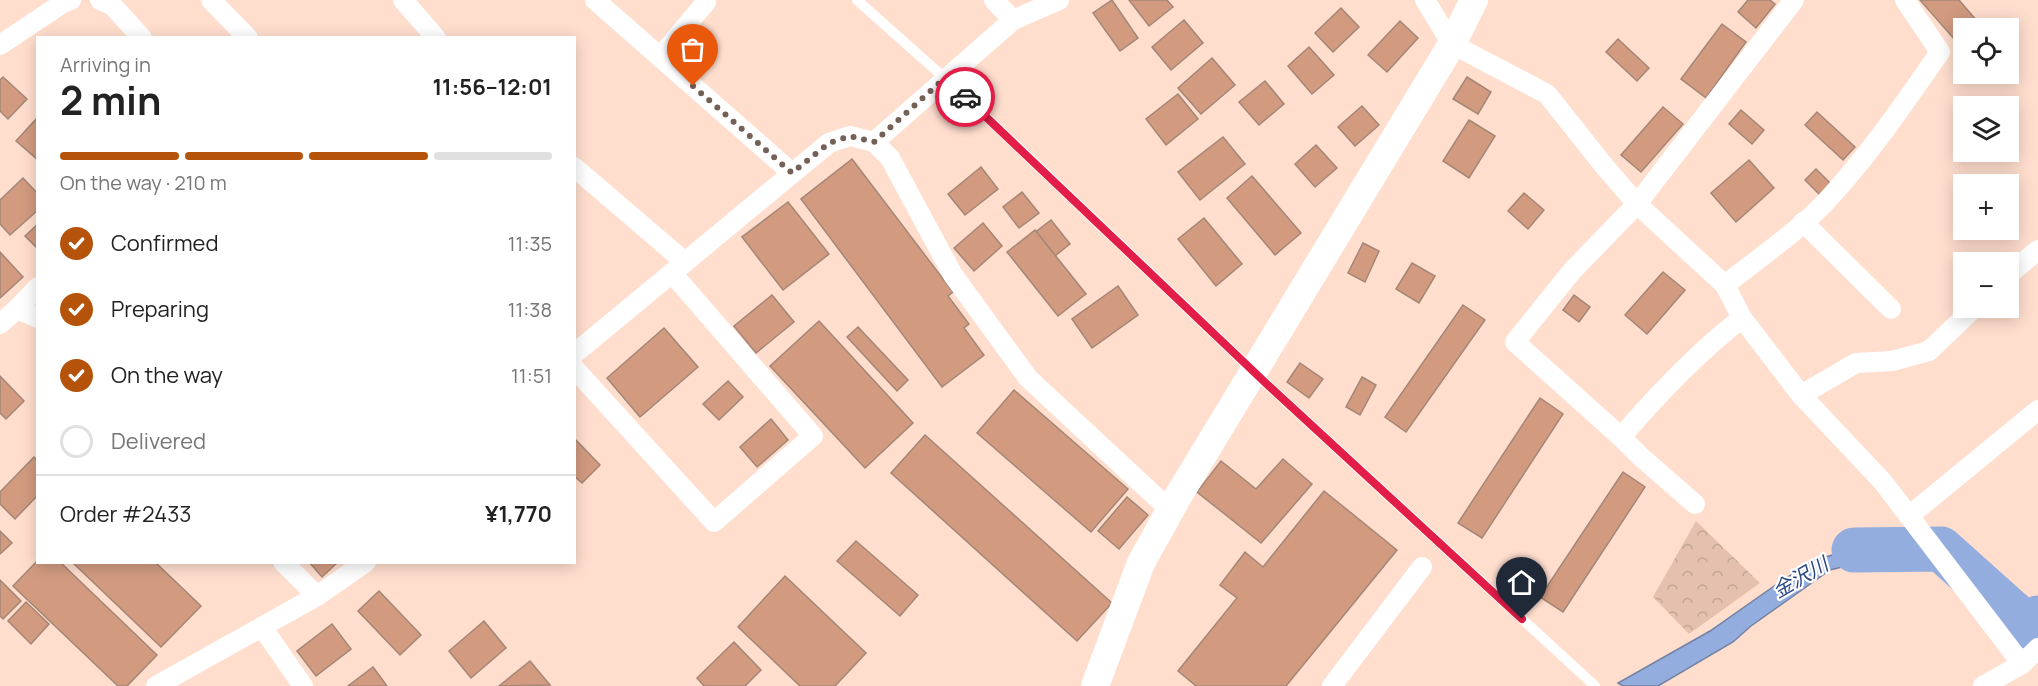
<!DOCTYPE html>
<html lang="en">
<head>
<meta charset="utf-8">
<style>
  :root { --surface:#fff; --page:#f2f2f2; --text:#222; --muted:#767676; --line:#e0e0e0; --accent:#b45309 }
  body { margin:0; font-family:Manrope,"Noto Sans JP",sans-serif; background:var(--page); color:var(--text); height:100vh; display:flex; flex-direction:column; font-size:22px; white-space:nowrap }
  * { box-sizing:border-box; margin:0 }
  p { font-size:20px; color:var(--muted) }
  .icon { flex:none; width:33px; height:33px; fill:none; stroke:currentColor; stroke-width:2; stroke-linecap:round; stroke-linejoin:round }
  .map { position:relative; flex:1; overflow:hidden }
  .drawer { position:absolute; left:36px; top:36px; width:540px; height:528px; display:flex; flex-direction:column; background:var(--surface); border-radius:0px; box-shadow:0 3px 15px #0003 }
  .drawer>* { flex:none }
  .controls { position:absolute; left:1953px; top:18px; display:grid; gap:12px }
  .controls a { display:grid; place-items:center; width:66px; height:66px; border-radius:0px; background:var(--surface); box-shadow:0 3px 15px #0003; font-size:30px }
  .pin { position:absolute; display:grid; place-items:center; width:51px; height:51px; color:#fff; margin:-62px -26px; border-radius:50% 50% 50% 0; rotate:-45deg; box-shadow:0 0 6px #0007 }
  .pin .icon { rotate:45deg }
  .courier { position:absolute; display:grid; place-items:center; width:60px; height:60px; margin:-30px; border:4px solid #e11d48; border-radius:50%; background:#fff; color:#222; box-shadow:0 2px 8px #0007 }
  .summary em { font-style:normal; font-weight:700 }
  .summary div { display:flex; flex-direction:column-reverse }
  .summary { display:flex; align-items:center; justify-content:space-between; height:102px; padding:0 24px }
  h1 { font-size:39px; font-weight:700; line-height:45px }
  .bar { display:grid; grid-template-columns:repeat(4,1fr); gap:9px 6px; align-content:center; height:72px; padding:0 24px }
  .bar i { height:8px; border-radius:4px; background:var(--line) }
  .bar .selected { background:var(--accent) }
  .bar p { grid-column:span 4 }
  .line { display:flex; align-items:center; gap:15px; padding:0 24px; border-top:2px solid var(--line) }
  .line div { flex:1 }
  ol { padding:0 24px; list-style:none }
  li { display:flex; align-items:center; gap:18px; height:66px }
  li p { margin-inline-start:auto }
  li .icon { padding:6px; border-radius:50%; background:var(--accent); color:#fff; stroke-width:4 }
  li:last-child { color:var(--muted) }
  li i { width:33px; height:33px; border:3px solid var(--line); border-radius:50% }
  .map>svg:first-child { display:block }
  .park { fill:url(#park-crowns) }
  .water { fill:#93adde; stroke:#7382a2; stroke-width:1.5 }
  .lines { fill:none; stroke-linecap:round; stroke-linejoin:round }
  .river { stroke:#93adde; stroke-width:45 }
  .building { fill:#d29b80; stroke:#a48677; stroke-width:1.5 }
  .lane { stroke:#fff; stroke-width:10 }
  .street { stroke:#fff; stroke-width:20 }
  .secondary { stroke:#fff; stroke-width:28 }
  .done { stroke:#736056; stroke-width:6; stroke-dasharray:0 10.8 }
  .route { stroke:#e11d48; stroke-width:8 }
  .labels { text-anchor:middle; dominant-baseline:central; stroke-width:4.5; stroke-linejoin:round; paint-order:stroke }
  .water-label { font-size:20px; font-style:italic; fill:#2a4783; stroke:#fff }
</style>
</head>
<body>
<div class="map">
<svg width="2038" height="686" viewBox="0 0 2038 686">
  <defs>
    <pattern id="park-crowns" width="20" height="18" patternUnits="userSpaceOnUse" patternTransform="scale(1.5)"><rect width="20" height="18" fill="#e5c0ae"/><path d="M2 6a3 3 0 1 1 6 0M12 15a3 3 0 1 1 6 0" fill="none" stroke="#c4a495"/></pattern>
  </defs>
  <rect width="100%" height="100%" fill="#ffdece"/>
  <!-- park -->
  <polygon class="park" points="1696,521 1760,583 1689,634 1653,597"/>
  <!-- water -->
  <g class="water">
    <polygon points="1911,543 1922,559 1870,560 1830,570 1751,626 1733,642 1658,686 1623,686 1618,683 1710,631 1777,584 1814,560 1862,547"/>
    <polygon points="1943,547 1958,549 2023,614 2036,612 2038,609 2038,625 2026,633 2015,627 1956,566"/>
  </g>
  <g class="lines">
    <!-- river -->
    <polyline class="river" points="1854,550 1941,549 2027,626 2038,618"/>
  </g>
  <!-- building -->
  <g class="building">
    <polygon points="1112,0 1138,38 1120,51 1093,13"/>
    <polygon points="1129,0 1167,0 1173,7 1149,26"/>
    <polygon points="1748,0 1770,0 1775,4 1756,28 1738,12"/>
    <polygon points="1920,0 1959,0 1977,21 1968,28 1964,28 1964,33 1955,40"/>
    <polygon points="1341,8 1359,27 1333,52 1315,33"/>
    <polygon points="1184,20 1203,43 1171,70 1152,47"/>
    <polygon points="1400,21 1418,38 1387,72 1368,55"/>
    <polygon points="1722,24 1746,42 1706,98 1681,79"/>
    <polygon points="1618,39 1649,68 1637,81 1606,52"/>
    <polygon points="1309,47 1334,75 1312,94 1288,66"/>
    <polygon points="1212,58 1235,85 1201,114 1178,88"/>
    <polygon points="3,77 27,99 8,119 0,111 0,80"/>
    <polygon points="1467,77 1491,92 1478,114 1453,99"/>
    <polygon points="1265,81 1284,104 1259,125 1239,102"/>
    <polygon points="1178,94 1198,119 1166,145 1146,119"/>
    <polygon points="1362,106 1379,125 1355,146 1338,127"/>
    <polygon points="1663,107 1683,124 1641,172 1621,155"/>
    <polygon points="1741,110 1764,130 1752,144 1729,124"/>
    <polygon points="1817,112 1855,147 1843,160 1805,125"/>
    <polygon points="38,117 38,160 16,141"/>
    <polygon points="1469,120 1495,136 1469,178 1443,161"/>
    <polygon points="1223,137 1245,164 1200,200 1178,172"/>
    <polygon points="1316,145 1337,168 1315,187 1295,164"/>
    <polygon points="852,159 953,292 948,296 969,324 964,328 984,355 942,387 801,199"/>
    <polygon points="1749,160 1774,188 1736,222 1711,193"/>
    <polygon points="981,167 998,189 965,215 948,194"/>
    <polygon points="1816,169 1832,185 1821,196 1805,180"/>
    <polygon points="1252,176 1301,233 1275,255 1227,198"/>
    <polygon points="23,178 38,194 38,210 10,235 0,224 0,200"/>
    <polygon points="1022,192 1039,213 1019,228 1003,207"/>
    <polygon points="1524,193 1544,210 1528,229 1508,211"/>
    <polygon points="788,202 829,254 783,290 742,237"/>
    <polygon points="1204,218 1242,264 1216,286 1178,239"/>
    <polygon points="1051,220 1070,244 1031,275 1012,250"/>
    <polygon points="983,223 1002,246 974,271 954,248"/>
    <polygon points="38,224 38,249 25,236"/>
    <polygon points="1035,230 1086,294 1058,316 1007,252"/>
    <polygon points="1363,243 1379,251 1365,282 1348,273"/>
    <polygon points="0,252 23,277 0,298"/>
    <polygon points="1412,263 1435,276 1419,303 1396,289"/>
    <polygon points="1663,272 1685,290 1647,334 1625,315"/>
    <polygon points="1118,286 1138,315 1092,348 1072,319"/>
    <polygon points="772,295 794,322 756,353 734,326"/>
    <polygon points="1574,295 1590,307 1579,322 1563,310"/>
    <polygon points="1463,305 1485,320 1406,432 1385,417"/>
    <polygon points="819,321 913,423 865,468 770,366"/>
    <polygon points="858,327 908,380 897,391 847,337"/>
    <polygon points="664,328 698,367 640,417 607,378"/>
    <polygon points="1300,363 1323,379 1309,398 1287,382"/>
    <polygon points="0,376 24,401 6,419 0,413"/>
    <polygon points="1362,377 1376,385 1360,415 1346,407"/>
    <polygon points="728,381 743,397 719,420 703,404"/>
    <polygon points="1014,390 1128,489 1091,532 977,433"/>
    <polygon points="1540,398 1563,414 1482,538 1458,523"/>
    <polygon points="771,419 788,440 757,467 740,447"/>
    <polygon points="925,435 1112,603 1077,641 891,473"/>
    <polygon points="574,438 600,465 582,483 574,476"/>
    <polygon points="34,457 38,461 38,495 15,519 0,504 0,492"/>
    <polygon points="1283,459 1312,484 1261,543 1197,492 1221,461 1256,489"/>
    <polygon points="1623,472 1645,487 1563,612 1540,597"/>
    <polygon points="1324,491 1397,550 1286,686 1196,686 1178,671 1237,598 1220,585 1245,552 1263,567"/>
    <polygon points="1127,497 1148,515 1119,549 1098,531"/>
    <polygon points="0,531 12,543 0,554"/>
    <polygon points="856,541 918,595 900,616 837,561"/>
    <polygon points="38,560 38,562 60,562 157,655 127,686 118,686 13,586"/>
    <polygon points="72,562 155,562 201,606 161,647"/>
    <polygon points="309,562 338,562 322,577"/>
    <polygon points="785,576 866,653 835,686 800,686 738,627"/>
    <polygon points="0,580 21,601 3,619 0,616"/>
    <polygon points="379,591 421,635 400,655 358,611"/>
    <polygon points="26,602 49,624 31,644 8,621"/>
    <polygon points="484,621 506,648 471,678 449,651"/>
    <polygon points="332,624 351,649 316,676 297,651"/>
    <polygon points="734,642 761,670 745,686 704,686 697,678"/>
    <polygon points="530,661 550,685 499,686"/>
    <polygon points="373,667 387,686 348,686"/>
  </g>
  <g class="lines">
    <!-- lane -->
    <polyline class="lane" points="857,0 958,90 1270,387 1595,686"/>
    <!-- street -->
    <g class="street">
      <polyline points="100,0 113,6 142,38"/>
      <polyline points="211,0 248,38"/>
      <polyline points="403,0 436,38"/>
      <polyline points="595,0 792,173"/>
      <polyline points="994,0 1013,20"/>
      <polyline points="1425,0 1452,44 1547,94 1605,167 1637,204 1725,285 1742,318 1801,395 1883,482 2022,664"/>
      <polyline points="0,45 63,3 71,0"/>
      <polyline points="660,57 706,2"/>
      <polyline points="874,142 1013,20 1059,0"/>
      <polyline points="574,167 685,262"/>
      <polyline points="1803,222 1891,309"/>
      <polyline points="2008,275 2038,250"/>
      <path d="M1725,285C1761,256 1801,230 1831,196C1872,151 1906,101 1940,52L1905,0"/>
      <polyline points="17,309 38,287"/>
      <polyline points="0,324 17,309 38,318"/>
      <polyline points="574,354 829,143 850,136 874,142 890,158 953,275 1028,378 1170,510"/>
      <polyline points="574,368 714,522 813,436 672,273"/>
      <polyline points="1801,395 1856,363 1892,361 1929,351 1974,308"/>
      <polyline points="1621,437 1515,342 1572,271 1637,204 1794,0"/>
      <path d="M1695,504L1640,456L1621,437C1658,394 1697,353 1742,318"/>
      <polyline points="1909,516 2038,410"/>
      <polyline points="283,562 317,596"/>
      <polyline points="262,627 303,686"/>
      <polyline points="156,686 317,596 366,562"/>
      <polyline points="1332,686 1422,567"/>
      <polyline points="1983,686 2022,664 2038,648"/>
    </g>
    <!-- secondary -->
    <polyline class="secondary" points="1095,686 1141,563 1177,498 1452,44 1474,0"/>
  </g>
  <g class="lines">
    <!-- done -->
    <polyline class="done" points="693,86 792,173 829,143 850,136 874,142 945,78 965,97"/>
    <!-- route -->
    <polyline class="route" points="965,97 1270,387 1522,619"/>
  </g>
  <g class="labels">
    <!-- water labels -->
    <g class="water-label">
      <text transform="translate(1800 577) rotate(-30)">金沢川</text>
    </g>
  </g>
</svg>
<div class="controls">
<a><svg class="icon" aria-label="locate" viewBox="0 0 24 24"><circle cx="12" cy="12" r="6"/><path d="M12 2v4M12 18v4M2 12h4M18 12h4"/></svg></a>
<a><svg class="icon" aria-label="layers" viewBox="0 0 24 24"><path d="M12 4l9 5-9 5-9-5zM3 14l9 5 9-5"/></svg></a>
<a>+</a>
<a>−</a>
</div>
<div class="pin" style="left:693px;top:86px;background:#ea580c"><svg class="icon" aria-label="bag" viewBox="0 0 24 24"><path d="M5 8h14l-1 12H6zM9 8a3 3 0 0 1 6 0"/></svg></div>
<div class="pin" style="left:1522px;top:619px;background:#1f2937"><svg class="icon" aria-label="home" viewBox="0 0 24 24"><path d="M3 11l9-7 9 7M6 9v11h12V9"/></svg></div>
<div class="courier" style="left:965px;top:97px"><svg class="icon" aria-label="car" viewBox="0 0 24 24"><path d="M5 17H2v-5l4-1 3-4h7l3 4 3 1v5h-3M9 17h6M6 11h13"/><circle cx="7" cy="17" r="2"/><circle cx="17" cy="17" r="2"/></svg></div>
<section class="drawer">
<div class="summary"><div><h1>2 min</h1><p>Arriving in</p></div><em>11:56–12:01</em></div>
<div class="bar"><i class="selected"></i><i class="selected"></i><i class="selected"></i><i></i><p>On the way · 210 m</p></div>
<ol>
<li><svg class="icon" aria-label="check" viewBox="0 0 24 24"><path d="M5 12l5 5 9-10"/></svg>Confirmed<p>11:35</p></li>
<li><svg class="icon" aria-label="check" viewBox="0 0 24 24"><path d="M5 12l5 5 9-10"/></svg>Preparing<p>11:38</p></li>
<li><svg class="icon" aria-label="check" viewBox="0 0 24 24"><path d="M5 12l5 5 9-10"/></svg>On the way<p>11:51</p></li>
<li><i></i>Delivered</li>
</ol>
<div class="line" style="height:78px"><div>Order #2433</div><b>¥1,770</b></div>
</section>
</div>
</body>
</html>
